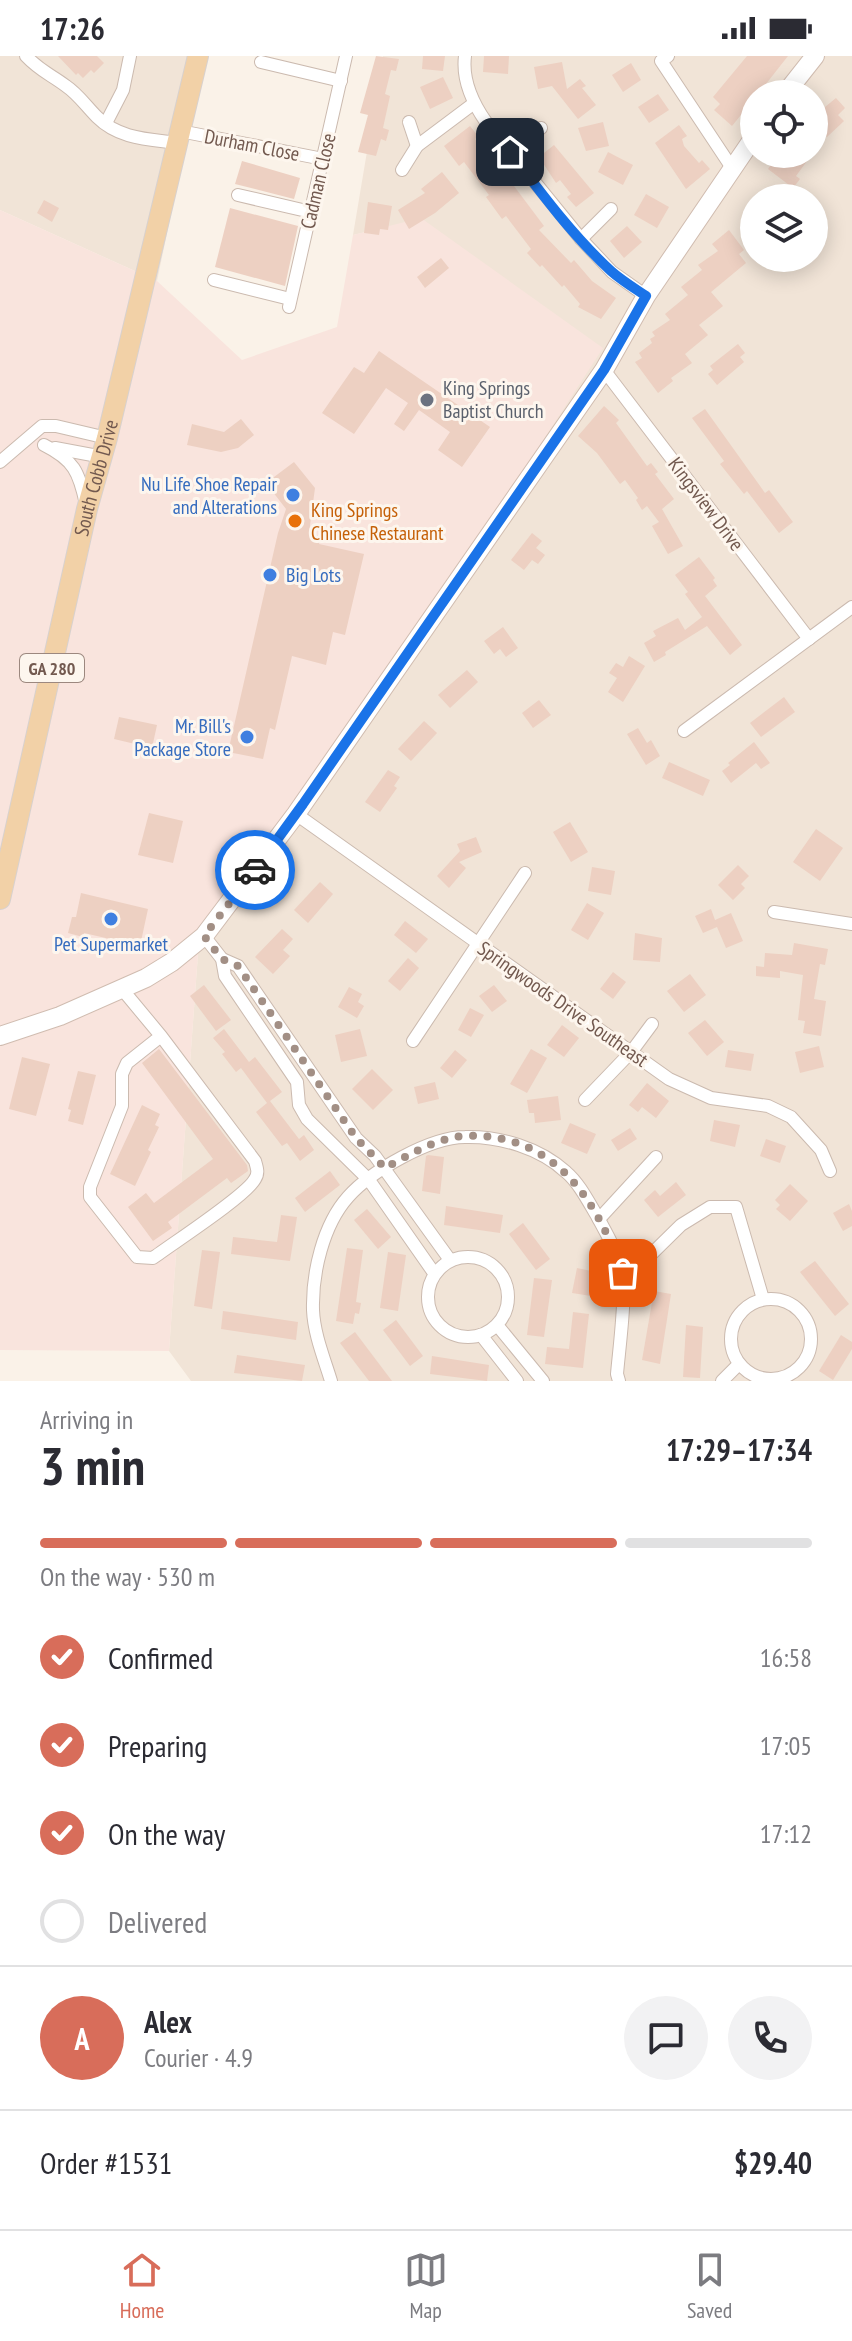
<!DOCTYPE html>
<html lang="en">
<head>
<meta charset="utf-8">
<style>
  :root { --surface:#fff; --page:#f2f2f3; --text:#2b2b33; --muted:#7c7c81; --line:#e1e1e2; --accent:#d86d5a }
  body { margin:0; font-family:"PT Sans Narrow",sans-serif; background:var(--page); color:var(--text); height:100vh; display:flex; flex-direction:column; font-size:30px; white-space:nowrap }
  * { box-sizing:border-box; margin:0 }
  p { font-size:26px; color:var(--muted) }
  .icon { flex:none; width:44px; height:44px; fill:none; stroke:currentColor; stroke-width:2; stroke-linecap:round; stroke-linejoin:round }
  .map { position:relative; height:1325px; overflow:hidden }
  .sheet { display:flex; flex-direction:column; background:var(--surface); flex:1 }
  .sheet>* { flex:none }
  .tools { position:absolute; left:740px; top:24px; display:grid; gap:16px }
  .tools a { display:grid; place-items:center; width:88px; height:88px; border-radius:50%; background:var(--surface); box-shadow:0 4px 20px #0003; font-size:40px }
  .pin { position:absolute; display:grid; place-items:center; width:68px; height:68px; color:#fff; margin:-34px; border-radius:16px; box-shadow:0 4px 12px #0006 }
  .courier { position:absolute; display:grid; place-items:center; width:80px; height:80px; margin:-40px; border:6px solid #1a73e8; border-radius:50%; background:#fff; color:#222; box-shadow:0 2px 10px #0007 }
  .summary em { font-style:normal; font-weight:800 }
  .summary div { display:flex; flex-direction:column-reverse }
  .summary { display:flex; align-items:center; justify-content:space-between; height:136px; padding:0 40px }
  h1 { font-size:52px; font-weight:800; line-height:60px }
  .bar { display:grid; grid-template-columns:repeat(4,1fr); gap:12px 8px; align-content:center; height:96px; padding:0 40px }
  .bar i { height:10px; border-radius:6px; background:var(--line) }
  .bar .active { background:var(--accent) }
  .bar p { grid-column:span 4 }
  .line { display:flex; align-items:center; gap:20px; padding:0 40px; border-top:2px solid var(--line) }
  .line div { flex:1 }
  .round { display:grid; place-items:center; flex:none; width:84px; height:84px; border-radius:42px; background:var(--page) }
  ol { padding:0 40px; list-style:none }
  li { display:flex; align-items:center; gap:24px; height:88px }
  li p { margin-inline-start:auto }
  li .icon { padding:8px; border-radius:50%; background:var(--accent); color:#fff; stroke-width:4 }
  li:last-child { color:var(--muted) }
  li i { width:44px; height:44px; border:4px solid var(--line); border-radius:50% }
  .status { display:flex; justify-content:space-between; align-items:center; height:56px; padding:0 40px; background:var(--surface); direction:ltr }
  .status svg { height:22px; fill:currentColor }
  .menu { display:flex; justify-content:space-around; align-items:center; height:112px; border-top:2px solid var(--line); background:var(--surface); font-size:22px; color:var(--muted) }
  .menu a { display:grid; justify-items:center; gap:4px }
  .menu .active { color:var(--accent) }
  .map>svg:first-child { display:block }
  .residential { fill:#f1e4d7; fill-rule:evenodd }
  .commercial { fill:#f9e4dd }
  .building { fill:#edd0c2 }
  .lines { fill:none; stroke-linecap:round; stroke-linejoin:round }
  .street-casing { stroke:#cbbaaf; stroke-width:14 }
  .secondary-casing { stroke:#d0bcb0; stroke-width:20 }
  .primary-casing { stroke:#d8d1ce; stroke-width:22 }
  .street { stroke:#fff; stroke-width:12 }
  .secondary { stroke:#fff; stroke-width:18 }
  .primary { stroke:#f2d1a7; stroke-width:20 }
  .done { stroke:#a28f85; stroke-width:8; stroke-dasharray:0 14.4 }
  .route { stroke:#1a73e8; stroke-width:10 }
  .worship-dot { fill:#6b7280; stroke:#fdf6ee; stroke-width:3 }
  .shop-dot { fill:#3f7fe0; stroke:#fdf6ee; stroke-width:3 }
  .food-dot { fill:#e8710a; stroke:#fdf6ee; stroke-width:3 }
  .labels { text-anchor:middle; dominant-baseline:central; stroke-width:6; stroke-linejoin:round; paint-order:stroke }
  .shield { fill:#fdf6ee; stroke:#9c887f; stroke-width:2 }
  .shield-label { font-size:18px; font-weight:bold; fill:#72594f }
  .street-label { font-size:20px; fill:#72594f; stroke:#fdf6ee }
  .worship-label { font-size:20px; fill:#5b616d; stroke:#fdf6ee; text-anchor:start }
  .shop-label { font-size:20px; fill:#366cbe; stroke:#fdf6ee; text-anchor:end }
  .food-label { font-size:20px; fill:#c56008; stroke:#fdf6ee; text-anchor:start }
</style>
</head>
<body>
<div class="status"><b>17:26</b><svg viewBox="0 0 49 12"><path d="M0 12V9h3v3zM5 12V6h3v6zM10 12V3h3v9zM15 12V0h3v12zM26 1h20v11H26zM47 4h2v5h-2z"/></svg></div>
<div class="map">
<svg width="852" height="1325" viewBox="0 0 852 1325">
  <rect width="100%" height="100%" fill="#faf2e8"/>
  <!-- residential -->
  <g class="residential">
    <polygon points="0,0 204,0 157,225 0,154"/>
    <path d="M383,0H852V1325H191L169,1295L199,884L421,163L353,179ZM754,38H814V98H754ZM754,142H814V202H754Z"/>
  </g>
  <!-- commercial -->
  <polygon class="commercial" points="0,154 157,225 242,304 337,271 353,179 421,162 603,292 483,477 199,884 169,1295 0,1294"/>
  <!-- building -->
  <g class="building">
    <polygon points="58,0 97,0 104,7 94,17 91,14 83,22 78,17 76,19"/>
    <polygon points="376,0 399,3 396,15 391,14 385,38 390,40 383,72 389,74 386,85 381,83 376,100 358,96 368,59 360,57"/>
    <polygon points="423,0 445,0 443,15 422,13"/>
    <polygon points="484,0 509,0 508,18 483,16"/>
    <polygon points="747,0 788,0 758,38 754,38 754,43 732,70 714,54 720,48 713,41"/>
    <polygon points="562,6 567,33 580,23 586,30 582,32 596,49 578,63 552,30 538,33 534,11"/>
    <polygon points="631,7 641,24 623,36 612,19"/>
    <polygon points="443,21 453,42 430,53 420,31"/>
    <polygon points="658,38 669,54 649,67 638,51"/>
    <polygon points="836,42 845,52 838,59 844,65 827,81 814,68 814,60"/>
    <polygon points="603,66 609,90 586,95 578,72"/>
    <polygon points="679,69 687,80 682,83 684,90 699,107 702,104 710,113 686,133 655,87"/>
    <polygon points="470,70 478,80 475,83 487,100 490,98 544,170 539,174 571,207 574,204 592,225 616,242 601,263 578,251 580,248 564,229 562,231 542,209 540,211 527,197 531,193 506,160 502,163 486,141 489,139 464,106 459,110 444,90"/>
    <polygon points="554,89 594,137 576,151 567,141 571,138 560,124 556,127 539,101"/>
    <polygon points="608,96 633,109 623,129 598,116"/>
    <polygon points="787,98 797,98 807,105 796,120 800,123 793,132 768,113 778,99 783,103"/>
    <polygon points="242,105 300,122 294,143 235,128"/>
    <polygon points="442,116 459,137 435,157 409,173 398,154 425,137 421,133"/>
    <polygon points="646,138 669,151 657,172 634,159"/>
    <polygon points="44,144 59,152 52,166 37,157"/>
    <polygon points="368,146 392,150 388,174 380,173 379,179 364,177"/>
    <polygon points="230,152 298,170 285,230 215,211"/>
    <polygon points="627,170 642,186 624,202 610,185"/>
    <polygon points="729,174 744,194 739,198 746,207 711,236 723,250 699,269 708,279 685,298 692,307 671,322 673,325 658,337 635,306 642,302 639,297 652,287 650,283 655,280 652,276 670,264 665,258 688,239 681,231 702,214 698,209 718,195 712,188"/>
    <polygon points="441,202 449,212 425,232 417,221"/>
    <polygon points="738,288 745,297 740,301 744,306 717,329 708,318 713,314 710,310"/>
    <polygon points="379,295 490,371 462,411 438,394 450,376 419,354 404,375 394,368 408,347 386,332 354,378 322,357 354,311 364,317"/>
    <polygon points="604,350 619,364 616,367 647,410 651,407 658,416 655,418 674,443 662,453 683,490 668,498 652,470 659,466 647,450 642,454 636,444 638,442 625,424 620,428 597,397 578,380"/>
    <polygon points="705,353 765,437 769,434 793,466 779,477 747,435 744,438 720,408 724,405 692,362"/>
    <polygon points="241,363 254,379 238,392 221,396 187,389 192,368 224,376"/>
    <polygon points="294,406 315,432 309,477 321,480 319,488 364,498 345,579 333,576 326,609 292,600 275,674 270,672 263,703 228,696 278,477 286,453 266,427"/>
    <polygon points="532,477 542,485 536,492 545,499 538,508 532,504 524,514 511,504"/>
    <polygon points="699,501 715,522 713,524 717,530 705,540 742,589 730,599 707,570 665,596 666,599 654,606 644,587 656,580 653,575 678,562 685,574 702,561 685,538 688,536 675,519"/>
    <polygon points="503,571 518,592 506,601 500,593 494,598 484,585"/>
    <polygon points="629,600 645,610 623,646 608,636 617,622 609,617 616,607 623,611"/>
    <polygon points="467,614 478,626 450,652 438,639"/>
    <polygon points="784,641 795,656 761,681 750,667"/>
    <polygon points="539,644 551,659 533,672 522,657"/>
    <polygon points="119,661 157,669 152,692 114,683"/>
    <polygon points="424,665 437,677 411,705 398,693"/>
    <polygon points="638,672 647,687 651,684 660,700 646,709 627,678"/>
    <polygon points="754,686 770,707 761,713 756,707 731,727 722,715 730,709 728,707"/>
    <polygon points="669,706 710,724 703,740 662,722"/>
    <polygon points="388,714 400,721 394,730 397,732 380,756 365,746"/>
    <polygon points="149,757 183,765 173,807 138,799"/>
    <polygon points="570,766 588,796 571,806 553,776"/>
    <polygon points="816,773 843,792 820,825 793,806"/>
    <polygon points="476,781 482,796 459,806 466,812 449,832 437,820 460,795 457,788"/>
    <polygon points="738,809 749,820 741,828 745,832 733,844 718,829"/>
    <polygon points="592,811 615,815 611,839 588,835"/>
    <polygon points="320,826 333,838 308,867 294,854"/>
    <polygon points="81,837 148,853 140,890 84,877 83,881 68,877 72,861 76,861"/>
    <polygon points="587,847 604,857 588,884 571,874"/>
    <polygon points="711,853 715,864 731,857 743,885 726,892 717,871 703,877 695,860"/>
    <polygon points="405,865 428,883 416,897 394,879"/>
    <polygon points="282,873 293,883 283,894 290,900 273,918 255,901"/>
    <polygon points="635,877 662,882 660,906 633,904"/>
    <polygon points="794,887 828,893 825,909 820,908 814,943 826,945 821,980 803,977 805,965 798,964 803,919 780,915 780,922 756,920 756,910 764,911 765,897 792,899"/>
    <polygon points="408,902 419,912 400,935 388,925"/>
    <polygon points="613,916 626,926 613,943 600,933"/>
    <polygon points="690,918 706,939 684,956 667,935"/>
    <polygon points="204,929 231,964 216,975 190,940"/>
    <polygon points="494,929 507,945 492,956 479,940"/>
    <polygon points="349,931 362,938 358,946 364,950 357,962 338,951"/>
    <polygon points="470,952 484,959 471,981 458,974"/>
    <polygon points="705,964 724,986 707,1000 688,977"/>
    <polygon points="562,969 579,982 564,1001 547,989"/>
    <polygon points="224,973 249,1006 255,1001 282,1036 270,1045 299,1083 304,1079 314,1094 300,1105 287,1087 282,1090 256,1056 267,1047 241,1012 236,1016 222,998 225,996 213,982"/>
    <polygon points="360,973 367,1000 341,1006 335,979"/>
    <polygon points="819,990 824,1011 800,1017 795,996"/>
    <polygon points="159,993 247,1109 248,1115 231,1127 227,1122 168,1166 172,1172 153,1185 128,1151 146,1137 154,1147 213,1103 142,1007"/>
    <polygon points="531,993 547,1002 527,1037 510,1028"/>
    <polygon points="455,994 467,1004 452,1022 440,1012"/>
    <polygon points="728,994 754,998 751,1015 725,1011"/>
    <polygon points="22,1001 50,1008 36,1060 9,1053"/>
    <polygon points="372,1013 393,1034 373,1054 352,1033"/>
    <polygon points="78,1015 96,1019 83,1069 68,1065 71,1054 68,1053"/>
    <polygon points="435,1026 439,1043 418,1048 414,1031"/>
    <polygon points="647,1027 669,1045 656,1062 642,1051 638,1056 629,1049"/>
    <polygon points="558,1040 561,1064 535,1067 534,1057 529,1057 527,1044"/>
    <polygon points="142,1049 160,1058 155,1069 159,1071 148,1094 151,1096 135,1130 110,1118"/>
    <polygon points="714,1064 740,1069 735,1091 710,1085"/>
    <polygon points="570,1067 596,1078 587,1098 561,1087"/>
    <polygon points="630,1072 637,1083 618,1095 611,1084"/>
    <polygon points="766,1083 786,1090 780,1107 760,1100"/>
    <polygon points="428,1099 444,1101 440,1138 422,1135 426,1100"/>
    <polygon points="330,1115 340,1129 305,1156 295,1142"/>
    <polygon points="676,1126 686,1139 658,1161 644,1144 655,1134 660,1140"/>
    <polygon points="790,1128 808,1145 790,1165 776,1153 780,1149 775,1144"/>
    <polygon points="849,1148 852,1155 852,1170 843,1175 833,1157"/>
    <polygon points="446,1150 503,1159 500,1177 444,1169"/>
    <polygon points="367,1153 391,1181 378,1193 354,1164"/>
    <polygon points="281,1159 297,1161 290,1205 231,1198 233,1181 277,1186"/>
    <polygon points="523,1167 550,1203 536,1214 509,1178"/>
    <polygon points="347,1192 363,1194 356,1246 361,1247 359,1258 355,1257 353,1268 336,1265"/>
    <polygon points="202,1194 220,1196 212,1253 194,1250"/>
    <polygon points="388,1196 406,1199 398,1255 380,1252"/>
    <polygon points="815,1205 849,1248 835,1260 800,1216"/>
    <polygon points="577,1212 596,1216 591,1240 572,1237"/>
    <polygon points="534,1222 552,1224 544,1281 527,1279"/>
    <polygon points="654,1235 671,1238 660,1308 642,1304"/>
    <polygon points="223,1255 298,1266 296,1284 221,1273"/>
    <polygon points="573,1256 589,1258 583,1312 545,1308 547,1291 569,1293"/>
    <polygon points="396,1264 423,1300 410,1310 383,1274"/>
    <polygon points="686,1269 703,1271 700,1322 683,1321"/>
    <polygon points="355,1276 392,1325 369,1325 340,1287"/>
    <polygon points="841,1279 852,1286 852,1293 833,1324 819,1315"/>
    <polygon points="237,1299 305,1309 302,1325 234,1317"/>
    <polygon points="432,1300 489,1309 487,1325 430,1318"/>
  </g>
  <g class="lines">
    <!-- street casing -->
    <g class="street-casing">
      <g id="street">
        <path d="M26,0C40,15 50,18 66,30C78,38 86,50 97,61C119,83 148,83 178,87"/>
        <path d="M465,0C462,24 472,46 486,66L581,183L612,216L646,240"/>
        <polyline points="668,0 661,5 732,112"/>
        <polyline points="261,6 341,25"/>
        <polyline points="409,66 417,90"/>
        <polyline points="106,67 123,34 130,0"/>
        <polyline points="180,75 323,103"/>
        <polyline points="510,96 541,72"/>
        <polyline points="402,114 417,90 473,48"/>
        <polyline points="238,139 311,156"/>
        <polyline points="581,183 611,153"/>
        <polyline points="214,224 290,243"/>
        <polyline points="289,251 346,0"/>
        <polyline points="604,314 809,583"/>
        <path d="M44,389C74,404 79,416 86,448"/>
        <polyline points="55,392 103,401"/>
        <polyline points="0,406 42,370 56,370 107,382"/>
        <polyline points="684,675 852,551"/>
        <polyline points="296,758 669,1023 711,1042 768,1050 791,1061 821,1094 830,1115"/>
        <polyline points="774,856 852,868"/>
        <polyline points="204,880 222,903 225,920 297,1026 299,1049 307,1063 369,1124 434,1217"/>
        <polyline points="222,903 238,910 356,1082 375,1100 450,1204"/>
        <path d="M122,933L161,980L127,1007L122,1018V1050L90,1131V1141L137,1201L153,1202C173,1187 246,1140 255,1123C259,1117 257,1112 255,1105L161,980"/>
        <polyline points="413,985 525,817"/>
        <polyline points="585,1044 632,995 652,968"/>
        <polyline points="599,1163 656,1101"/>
        <circle cx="468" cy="1241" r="40"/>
        <polyline points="623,1226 681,1169 710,1151 736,1151 763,1243"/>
        <circle cx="771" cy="1283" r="40"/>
        <polyline points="497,1269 543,1325"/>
        <polyline points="481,1279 517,1325"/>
        <path d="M331,1325C324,1302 314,1278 313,1254C312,1217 323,1169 348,1141C371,1115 430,1081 465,1081C500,1080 540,1092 566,1116C579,1127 588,1145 597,1160C607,1178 617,1196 622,1215C627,1235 619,1294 617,1318L619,1325"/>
        <polyline points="722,1325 739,1308"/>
      </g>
    </g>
    <!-- secondary casing -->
    <g class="secondary-casing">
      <g id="secondary">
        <polyline points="785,38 815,0"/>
        <polyline points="0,980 60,960 146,922 172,906 204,880 296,758 604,314 646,240 754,81"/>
      </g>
    </g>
    <!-- primary casing -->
    <g class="primary-casing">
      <g id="primary">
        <path id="s1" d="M0,843L87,453L107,382L198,0"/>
      </g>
    </g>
    <!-- street -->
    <use href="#street" class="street"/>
    <!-- secondary -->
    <use href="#secondary" class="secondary"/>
    <!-- primary -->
    <use href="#primary" class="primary"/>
  </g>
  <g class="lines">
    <!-- done -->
    <path class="done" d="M255,814L204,880L222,903L238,910L356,1082L385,1112C409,1099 436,1082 464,1080C554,1076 596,1143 623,1217"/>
    <!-- route -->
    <path class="route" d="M255,814L303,748L604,314L646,240C634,232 621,224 611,215C573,180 541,137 510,96"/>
  </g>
  <!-- markers -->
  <circle class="worship-dot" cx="427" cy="344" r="8"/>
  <g class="shop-dot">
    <circle cx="293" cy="439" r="8"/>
    <circle cx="270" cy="519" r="8"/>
    <circle cx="247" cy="681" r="8"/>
    <circle cx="111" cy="863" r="8"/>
  </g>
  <circle class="food-dot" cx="295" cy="465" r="8"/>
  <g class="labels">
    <!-- shield labels -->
    <rect class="shield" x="20" y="598" width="64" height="28" rx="6"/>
    <g class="shield-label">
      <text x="52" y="612">GA 280</text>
    </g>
    <!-- street labels -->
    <g class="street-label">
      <text transform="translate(252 89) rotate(11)">Durham Close</text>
      <text transform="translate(318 125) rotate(-77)">Cadman Close</text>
      <text stroke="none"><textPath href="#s1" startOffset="432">South Cobb Drive</textPath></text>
      <text transform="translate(706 448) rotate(53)">Kingsview Drive</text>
      <text transform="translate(563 948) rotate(35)">Springwoods Drive Southeast</text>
    </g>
    <!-- worship labels -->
    <g class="worship-label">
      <text x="443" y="332">King Springs<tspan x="443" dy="23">Baptist Church</tspan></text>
    </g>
    <!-- shop labels -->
    <g class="shop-label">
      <text x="277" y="428">Nu Life Shoe Repair<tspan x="277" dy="23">and Alterations</tspan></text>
      <text x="286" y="519" text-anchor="start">Big Lots</text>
      <text x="231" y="670">Mr. Bill's<tspan x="231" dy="23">Package Store</tspan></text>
      <text x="111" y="888" text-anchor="middle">Pet Supermarket</text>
    </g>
    <!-- food labels -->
    <g class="food-label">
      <text x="311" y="454">King Springs<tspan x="311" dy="23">Chinese Restaurant</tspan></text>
    </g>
  </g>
</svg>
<div class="tools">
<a><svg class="icon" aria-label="locate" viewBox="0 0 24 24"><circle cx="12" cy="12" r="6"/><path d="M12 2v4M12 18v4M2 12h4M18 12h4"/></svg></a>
<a><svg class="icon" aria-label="layers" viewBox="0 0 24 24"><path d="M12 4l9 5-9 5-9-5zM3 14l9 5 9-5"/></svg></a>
</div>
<div class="pin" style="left:623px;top:1217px;background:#ea580c"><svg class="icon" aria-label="bag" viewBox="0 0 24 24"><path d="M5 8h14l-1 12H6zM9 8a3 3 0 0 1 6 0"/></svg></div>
<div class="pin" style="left:510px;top:96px;background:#1f2937"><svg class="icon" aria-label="home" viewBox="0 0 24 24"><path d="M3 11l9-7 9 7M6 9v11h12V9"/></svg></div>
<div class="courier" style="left:255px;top:814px"><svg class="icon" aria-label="car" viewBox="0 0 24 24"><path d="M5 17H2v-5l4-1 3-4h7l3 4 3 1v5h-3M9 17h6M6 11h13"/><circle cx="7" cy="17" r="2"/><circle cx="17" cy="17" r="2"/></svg></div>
</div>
<section class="sheet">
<div class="summary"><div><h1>3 min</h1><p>Arriving in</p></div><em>17:29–17:34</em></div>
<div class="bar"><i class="active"></i><i class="active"></i><i class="active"></i><i></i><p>On the way · 530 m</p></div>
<ol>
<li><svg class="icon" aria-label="check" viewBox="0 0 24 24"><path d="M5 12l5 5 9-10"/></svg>Confirmed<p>16:58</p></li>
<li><svg class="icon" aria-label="check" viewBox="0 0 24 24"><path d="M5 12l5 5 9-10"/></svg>Preparing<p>17:05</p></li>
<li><svg class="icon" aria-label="check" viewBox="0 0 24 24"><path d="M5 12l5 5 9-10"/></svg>On the way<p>17:12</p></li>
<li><i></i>Delivered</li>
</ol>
<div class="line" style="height:144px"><b class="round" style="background:var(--accent);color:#fff">A</b><div><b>Alex</b><p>Courier · 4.9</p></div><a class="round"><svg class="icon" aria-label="chat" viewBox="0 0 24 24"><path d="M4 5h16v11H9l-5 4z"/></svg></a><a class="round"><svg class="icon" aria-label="phone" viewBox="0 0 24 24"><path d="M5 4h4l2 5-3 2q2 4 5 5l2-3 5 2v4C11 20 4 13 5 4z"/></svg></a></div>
<div class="line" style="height:104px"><div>Order #1531</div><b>$29.40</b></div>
</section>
<nav class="menu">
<a class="active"><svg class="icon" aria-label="home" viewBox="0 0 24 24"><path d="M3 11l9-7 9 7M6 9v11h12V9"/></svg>Home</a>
<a><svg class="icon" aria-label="map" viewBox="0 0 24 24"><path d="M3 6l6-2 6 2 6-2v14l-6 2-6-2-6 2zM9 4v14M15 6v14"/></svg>Map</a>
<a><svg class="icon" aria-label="saved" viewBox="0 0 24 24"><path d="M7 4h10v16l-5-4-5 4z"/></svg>Saved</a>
</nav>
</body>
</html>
